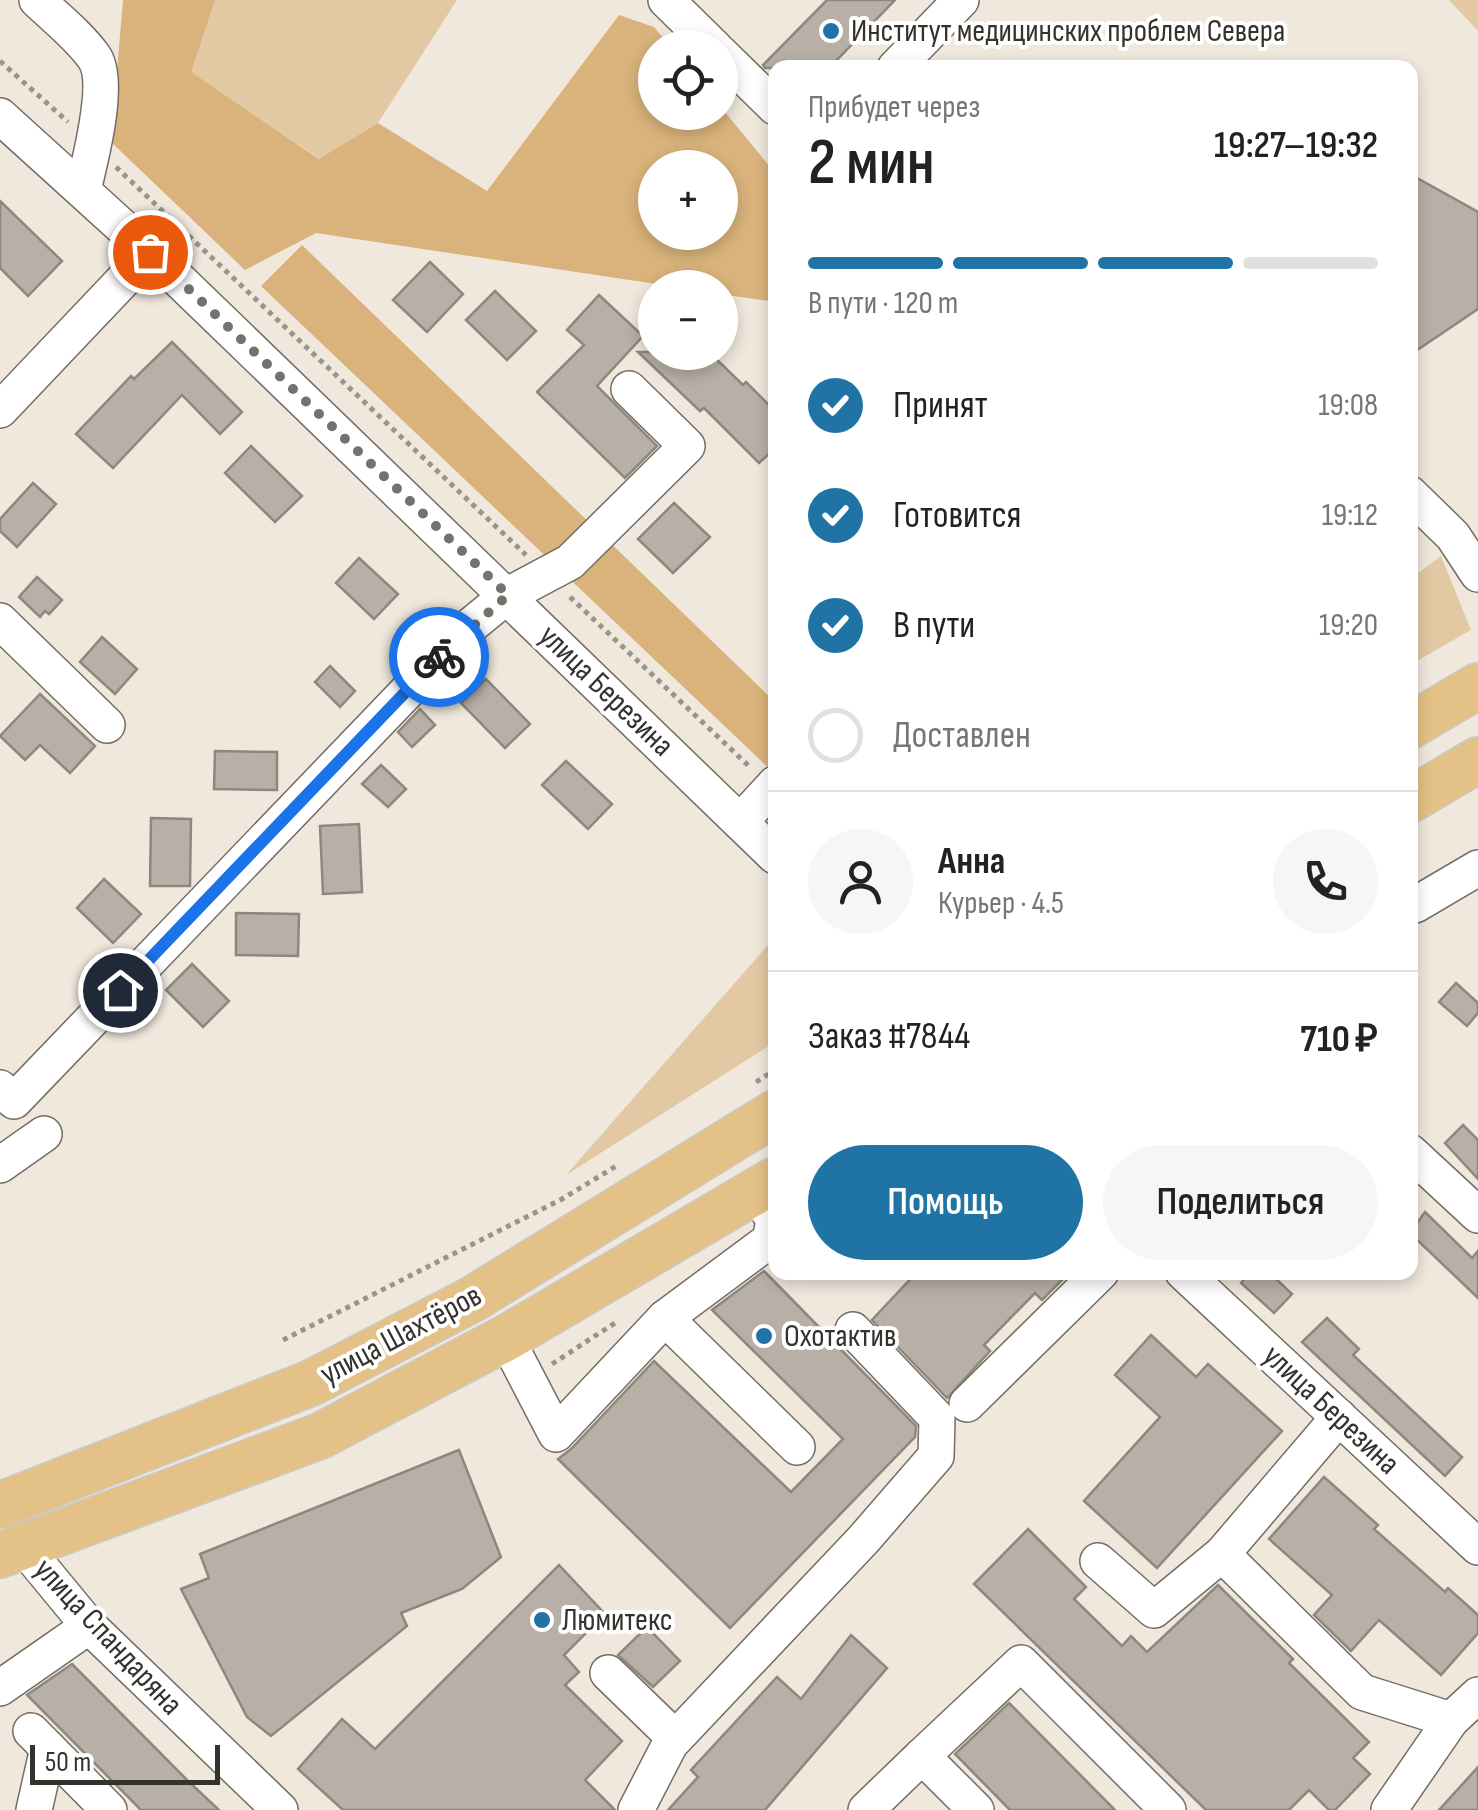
<!DOCTYPE html>
<html lang="ru">
<head>
<meta charset="utf-8">
<style>
  :root { --surface:#fff; --page:#f6f6f6; --text:#222; --muted:#767676; --line:#e0e0e0; --accent:#2074a5 }
  body { margin:0; font-family:"Sofia Sans Condensed",sans-serif; background:var(--page); color:var(--text); height:100vh; display:flex; flex-direction:column; font-size:38px; white-space:nowrap }
  * { box-sizing:border-box; margin:0 }
  p { font-size:32px; color:var(--muted) }
  .icon { flex:none; width:55px; height:55px; fill:none; stroke:currentColor; stroke-width:2; stroke-linecap:round; stroke-linejoin:round }
  .map { position:relative; flex:1; overflow:hidden }
  .panel { position:absolute; left:768px; top:60px; width:650px; height:1220px; display:flex; flex-direction:column; background:var(--surface); border-radius:20px; box-shadow:0 5px 15px #0003 }
  .panel>* { flex:none }
  .buttons { position:absolute; left:638px; top:30px; display:grid; gap:20px }
  .buttons a { display:grid; place-items:center; width:100px; height:100px; border-radius:50%; background:var(--surface); box-shadow:0 5px 15px #0003; font-size:50px }
  .scale { position:absolute; left:30px; bottom:25px; width:190px; box-sizing:border-box; padding-left:10px; border:5px solid #34322d; border-top:0; font-size:28px; line-height:35px; white-space:nowrap; color:#34322d; -webkit-text-stroke:8px #fff; paint-order:stroke }
  .pin { position:absolute; display:grid; place-items:center; width:85px; height:85px; color:#fff; margin:-42px; border:5px solid #fff; border-radius:50%; box-shadow:0 2px 10px #0007 }
  .courier { position:absolute; display:grid; place-items:center; width:100px; height:100px; margin:-50px; border:8px solid #1a73e8; border-radius:50%; background:#fff; color:#222; box-shadow:0 2px 12px #0007 }
  .headline em { font-style:normal; font-weight:600 }
  .headline div { display:flex; flex-direction:column-reverse }
  .headline { display:flex; align-items:center; justify-content:space-between; height:170px; padding:0 40px }
  h1 { font-size:65px; font-weight:600; line-height:75px }
  .bar { display:grid; grid-template-columns:repeat(4,1fr); gap:15px 10px; align-content:center; height:120px; padding:0 40px }
  .bar i { height:12px; border-radius:8px; background:var(--line) }
  .bar .selected { background:var(--accent) }
  .bar p { grid-column:span 4 }
  .line { display:flex; align-items:center; gap:25px; padding:0 40px; border-top:2px solid var(--line) }
  .line div { flex:1 }
  .round { display:grid; place-items:center; flex:none; width:105px; height:105px; border-radius:52px; background:var(--page) }
  ol { padding:0 40px; list-style:none }
  li { display:flex; align-items:center; gap:30px; height:110px }
  li p { margin-inline-start:auto }
  li .icon { padding:10px; border-radius:50%; background:var(--accent); color:#fff; stroke-width:4 }
  li:last-child { color:var(--muted) }
  li i { width:55px; height:55px; border:5px solid var(--line); border-radius:50% }
  .cta { display:flex; gap:20px; margin-top:auto; padding:20px 40px }
  .cta a { flex:1; height:115px; border-radius:60px; background:var(--accent); color:#fff; font-size:40px; font-weight:600; line-height:115px; text-align:center }
  .cta a+a { background:var(--page); color:var(--text) }
  .map>svg:first-child { display:block }
  .green { fill:#e2c8a3 }
  .forest { fill:#d9b37b; fill-rule:evenodd }
  .building { fill:#b8b0a6; stroke:#8e877e; stroke-width:2.5 }
  .lines { fill:none; stroke-linecap:round; stroke-linejoin:round }
  .minor-casing { stroke:#736d63; stroke-width:38 }
  .major-casing { stroke:#cacac8; stroke-width:48 }
  .path { stroke:#99948c; stroke-width:5; stroke-dasharray:5 5; stroke-linecap:butt }
  .minor { stroke:#fff; stroke-width:35 }
  .major { stroke:#e4c186; stroke-width:45 }
  .done { stroke:#76726b; stroke-width:10; stroke-dasharray:0 18 }
  .route { stroke:#1a73e8; stroke-width:12 }
  .poi-dot { fill:#2074a5; stroke:#fff; stroke-width:4 }
  .labels { text-anchor:middle; dominant-baseline:central; stroke-width:8; stroke-linejoin:round; paint-order:stroke }
  .poi-label { font-size:32px; fill:#34322d; stroke:#fff; text-anchor:start }
  .street-label { font-size:32px; fill:#34322d; stroke:#fff }
</style>
</head>
<body>
<div class="map">
<svg width="1478" height="1810" viewBox="0 0 1478 1810">
  <rect width="100%" height="100%" fill="#f0e8dd"/>
  <!-- green -->
  <g class="green">
    <polygon points="215,0 457,0 378,123 320,159 190,72"/>
    <polygon points="1449,0 1478,0 1478,31"/>
    <polygon points="1441,556 1471,630 1410,665 1410,579"/>
    <polygon points="775,937 775,1042 566,1175"/>
  </g>
  <!-- forest -->
  <g class="forest">
    <path d="M123,0H215L191,72L319,159L378,123L487,191L619,15L654,27L671,47L655,48V112H720V106L775,173V302L720,294V288L676,287L316,233L245,270L111,142ZM655,168H720V232H655Z"/>
    <polygon points="302,245 775,702 775,774 261,286"/>
  </g>
  <!-- building -->
  <g class="building">
    <polygon points="827,0 895,0 829,68 765,68 763,65"/>
    <polygon points="1410,174 1478,212 1478,309 1410,355"/>
    <polygon points="0,201 62,261 28,296 0,268"/>
    <polygon points="430,262 463,294 427,332 393,300"/>
    <polygon points="495,291 536,331 507,360 466,320"/>
    <polygon points="599,295 643,336 597,386 657,446 625,478 537,392 584,345 567,330"/>
    <polygon points="172,342 242,412 220,434 182,395 113,468 76,434 131,376 134,379"/>
    <polygon points="638,352 709,352 743,385 746,382 775,411 775,448 759,463 704,408 700,411"/>
    <polygon points="251,446 302,496 275,522 225,473"/>
    <polygon points="33,483 56,504 17,547 0,531 0,519"/>
    <polygon points="674,503 710,537 673,573 638,539"/>
    <polygon points="359,558 398,594 374,619 336,583"/>
    <polygon points="37,577 62,600 49,614 45,611 40,617 19,597"/>
    <polygon points="102,637 137,669 115,694 80,662"/>
    <polygon points="330,666 355,691 340,707 315,682"/>
    <polygon points="486,679 530,724 505,748 461,703"/>
    <polygon points="40,694 95,746 70,773 40,745 25,760 0,736"/>
    <polygon points="420,709 435,725 412,747 398,732"/>
    <polygon points="215,751 277,752 277,790 214,789"/>
    <polygon points="566,761 612,804 588,829 542,785"/>
    <polygon points="381,765 406,789 388,807 362,784"/>
    <polygon points="151,818 191,819 190,886 150,886"/>
    <polygon points="359,824 362,892 323,894 320,826"/>
    <polygon points="104,879 141,914 113,943 77,908"/>
    <polygon points="236,913 299,914 298,956 236,955"/>
    <polygon points="192,964 229,1001 203,1027 166,990"/>
    <polygon points="1456,983 1478,1003 1478,1013 1467,1026 1439,1002"/>
    <polygon points="1463,1125 1478,1140 1478,1179 1445,1143"/>
    <polygon points="1425,1212 1472,1258 1478,1251 1478,1298 1410,1233"/>
    <polygon points="764,1271 916,1426 915,1437 730,1628 558,1459 571,1449 654,1361 791,1492 843,1439 712,1310"/>
    <polygon points="917,1272 1070,1272 1042,1300 1035,1293 984,1345 990,1351 947,1398 872,1320"/>
    <polygon points="1251,1272 1269,1272 1292,1294 1274,1313 1241,1283"/>
    <polygon points="1327,1318 1359,1349 1353,1355 1462,1457 1445,1476 1302,1342"/>
    <polygon points="1151,1335 1196,1377 1208,1364 1282,1431 1157,1568 1084,1501 1160,1417 1115,1375"/>
    <polygon points="459,1450 501,1557 462,1589 401,1613 407,1626 271,1736 247,1717 181,1589 209,1578 200,1554"/>
    <polygon points="1324,1477 1378,1525 1374,1529 1445,1592 1448,1588 1478,1615 1478,1633 1441,1675 1379,1620 1351,1651 1314,1615 1332,1595 1269,1539"/>
    <polygon points="1028,1529 1086,1587 1074,1599 1122,1646 1131,1636 1147,1652 1218,1585 1293,1659 1289,1663 1369,1742 1353,1758 1370,1774 1335,1810 1329,1810 1309,1790 1289,1810 1206,1810 974,1584"/>
    <polygon points="559,1565 605,1614 564,1655 579,1672 565,1685 622,1741 585,1780 615,1810 343,1810 298,1769 342,1719 375,1749"/>
    <polygon points="647,1627 680,1661 653,1687 618,1655"/>
    <polygon points="851,1635 887,1668 765,1810 668,1810 698,1777 691,1770 777,1677 801,1699"/>
    <polygon points="72,1664 187,1780 219,1810 141,1810 27,1695"/>
    <polygon points="1009,1703 1115,1810 1010,1810 955,1754"/>
    <polygon points="1478,1767 1478,1810 1439,1810"/>
  </g>
  <g class="lines">
    <!-- minor casing -->
    <g class="minor-casing">
      <g id="minor">
        <path d="M37,0C56,18 79,36 94,57C111,81 90,161 83,190"/>
        <polyline points="666,0 715,48"/>
        <polyline points="720,53 775,107"/>
        <polyline points="895,68 961,0"/>
        <polyline points="0,116 150,252 775,856"/>
        <polyline points="0,410 150,252"/>
        <polyline points="1410,494 1453,536 1478,574"/>
        <polyline points="0,621 107,725"/>
        <polyline points="740,822 775,784"/>
        <polyline points="1410,904 1415,905 1478,868"/>
        <polyline points="0,1088 14,1101 469,627 508,595 570,562 687,446 629,389"/>
        <polyline points="1410,1152 1478,1215"/>
        <polyline points="0,1165 44,1134"/>
        <polyline points="1183,1272 1478,1547"/>
        <polyline points="665,1318 797,1447"/>
        <polyline points="506,1338 556,1434 665,1318 770,1240 774,1221 757,1190"/>
        <polyline points="967,1404 1101,1272"/>
        <polyline points="23,1546 89,1626 280,1810"/>
        <polyline points="1222,1554 1339,1417"/>
        <polyline points="1098,1561 1154,1610 1222,1554 1362,1692 1451,1720"/>
        <polyline points="608,1673 675,1738"/>
        <polyline points="0,1688 89,1626"/>
        <polyline points="31,1731 109,1810"/>
        <polyline points="922,1756 1021,1663 1168,1810"/>
        <polyline points="34,1810 48,1748"/>
        <polyline points="636,1810 670,1744 863,1540 936,1456 937,1418 853,1330"/>
        <polyline points="866,1810 922,1756 976,1810"/>
        <polyline points="1389,1810 1451,1720 1478,1695"/>
      </g>
    </g>
    <!-- major casing -->
    <g class="major-casing">
      <g id="major">
        <polyline points="1410,726 1478,686"/>
        <polyline points="1410,800 1478,760"/>
        <polyline points="0,1505 311,1383 471,1300 775,1113"/>
        <polyline points="0,1555 320,1436 506,1338 775,1180"/>
      </g>
    </g>
    <!-- path -->
    <g class="path">
      <polyline points="0,61 68,122"/>
      <polyline points="116,167 526,555"/>
      <polyline points="570,597 751,768"/>
      <polyline points="756,1082 775,1070"/>
      <polyline points="283,1340 562,1199 618,1165"/>
      <polyline points="552,1364 618,1321"/>
    </g>
    <!-- minor -->
    <use href="#minor" class="minor"/>
    <!-- major -->
    <use href="#major" class="major"/>
  </g>
  <g class="lines">
    <!-- done -->
    <polyline class="done" points="150,252 508,595 439,657"/>
    <!-- route -->
    <polyline class="route" points="120,990 439,657"/>
  </g>
  <!-- markers -->
  <g class="poi-dot">
    <circle cx="831" cy="31" r="10"/>
    <circle cx="764" cy="1336" r="10"/>
    <circle cx="542" cy="1620" r="10"/>
  </g>
  <g class="labels">
    <!-- poi labels -->
    <g class="poi-label">
      <text x="851" y="31">Институт медицинских проблем Севера</text>
      <text x="784" y="1336">Охотактив</text>
      <text x="562" y="1620">Люмитекс</text>
    </g>
    <!-- street labels -->
    <g class="street-label">
      <text transform="translate(606 691) rotate(44)">улица Березина</text>
      <text transform="translate(401 1335) rotate(-28)">улица Шахтёров</text>
      <text transform="translate(1331 1410) rotate(43)">улица Березина</text>
      <text transform="translate(108 1637) rotate(47)">улица Спандаряна</text>
    </g>
  </g>
</svg>
<div class="buttons">
<a><svg class="icon" aria-label="locate" viewBox="0 0 24 24"><circle cx="12" cy="12" r="6"/><path d="M12 2v4M12 18v4M2 12h4M18 12h4"/></svg></a>
<a>+</a>
<a>−</a>
</div>
<div class="scale">50 m</div>
<div class="pin" style="left:150px;top:252px;background:#ea580c"><svg class="icon" aria-label="bag" viewBox="0 0 24 24"><path d="M5 8h14l-1 12H6zM9 8a3 3 0 0 1 6 0"/></svg></div>
<div class="pin" style="left:120px;top:990px;background:#1f2937"><svg class="icon" aria-label="home" viewBox="0 0 24 24"><path d="M3 11l9-7 9 7M6 9v11h12V9"/></svg></div>
<div class="courier" style="left:439px;top:657px"><svg class="icon" aria-label="bike" viewBox="0 0 24 24"><circle cx="6" cy="16" r="4"/><circle cx="18" cy="16" r="4"/><path d="M6 16l4-8h5l3 8M10 8l3 8H6M13 5h3"/></svg></div>
<section class="panel">
<div class="headline"><div><h1>2 мин</h1><p>Прибудет через</p></div><em>19:27–19:32</em></div>
<div class="bar"><i class="selected"></i><i class="selected"></i><i class="selected"></i><i></i><p>В пути · 120 m</p></div>
<ol>
<li><svg class="icon" aria-label="check" viewBox="0 0 24 24"><path d="M5 12l5 5 9-10"/></svg>Принят<p>19:08</p></li>
<li><svg class="icon" aria-label="check" viewBox="0 0 24 24"><path d="M5 12l5 5 9-10"/></svg>Готовится<p>19:12</p></li>
<li><svg class="icon" aria-label="check" viewBox="0 0 24 24"><path d="M5 12l5 5 9-10"/></svg>В пути<p>19:20</p></li>
<li><i></i>Доставлен</li>
</ol>
<div class="line" style="height:180px"><a class="round"><svg class="icon" aria-label="person" viewBox="0 0 24 24"><circle cx="12" cy="8" r="4"/><path d="M4 21q1-7 8-7t8 7"/></svg></a><div><b>Анна</b><p>Курьер · 4.5</p></div><a class="round"><svg class="icon" aria-label="phone" viewBox="0 0 24 24"><path d="M5 4h4l2 5-3 2q2 4 5 5l2-3 5 2v4C11 20 4 13 5 4z"/></svg></a></div>
<div class="line" style="height:130px"><div>Заказ #7844</div><b>710 ₽</b></div>
<div class="cta"><a>Помощь</a><a>Поделиться</a></div>
</section>
</div>
</body>
</html>
